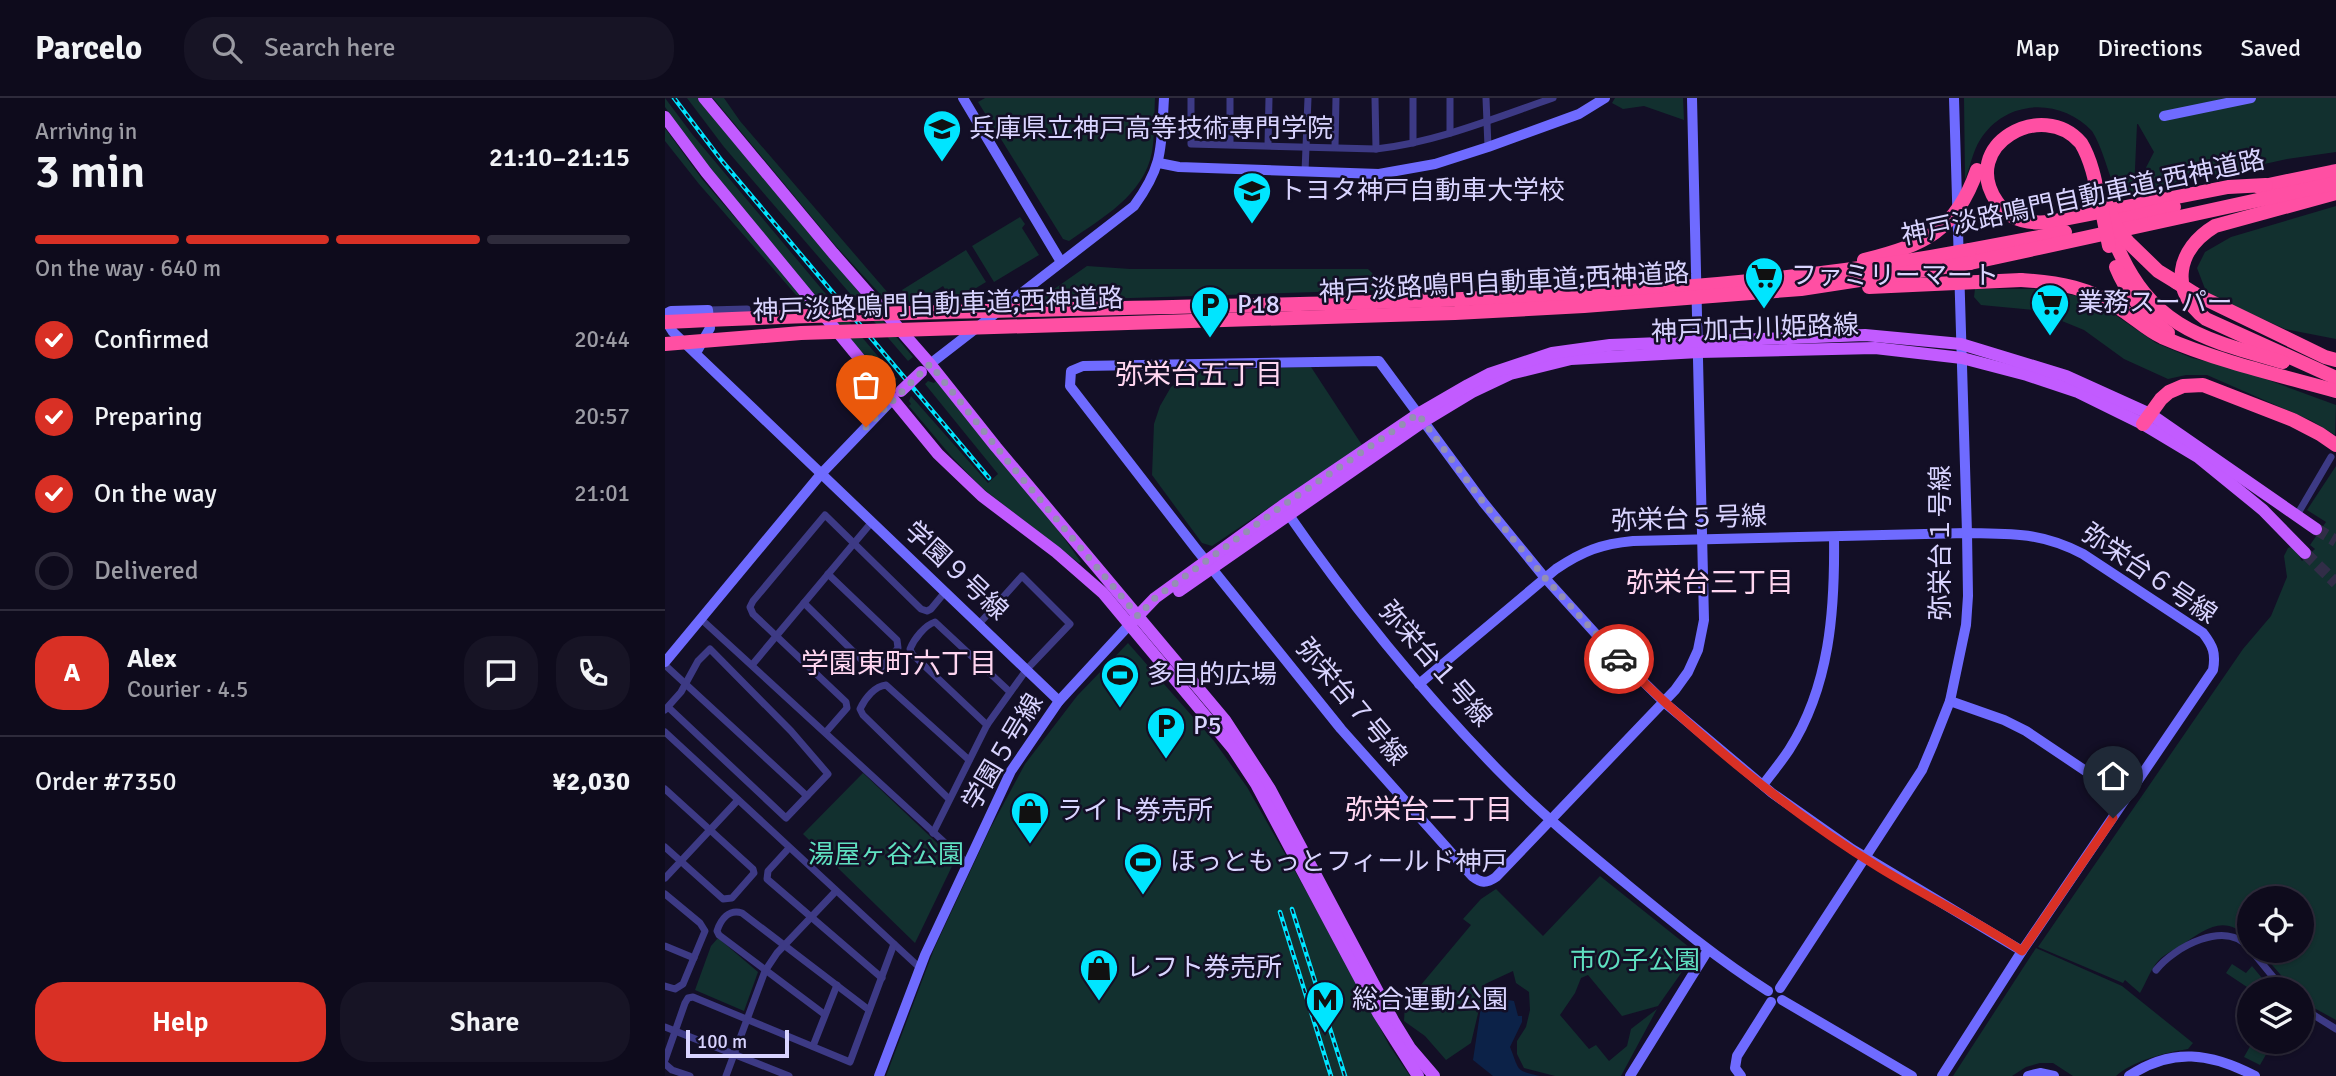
<!DOCTYPE html>
<html lang="en">
<head>
<meta charset="utf-8">
<style>
  :root { --surface:#0e0b1c; --page:#171425; --text:#f1f3f6; --muted:#9b9ba3; --line:#2e2b3b; --accent:#d93025 }
  body { margin:0; font-family:Signika,"Noto Sans JP",sans-serif; background:var(--page); color:var(--text); height:100vh; display:flex; flex-direction:column; font-size:26px; white-space:nowrap }
  * { box-sizing:border-box; margin:0 }
  p { font-size:23px; color:var(--muted) }
  .icon { flex:none; width:38px; height:38px; fill:none; stroke:currentColor; stroke-width:2; stroke-linecap:round; stroke-linejoin:round }
  .map { position:relative; flex:1; overflow:hidden }
  .panel { display:flex; flex-direction:column; background:var(--surface); width:665px }
  .panel>* { flex:none }
  .buttons { position:absolute; left:1572px; top:788px; display:grid; gap:14px }
  .buttons a { display:grid; place-items:center; width:77px; height:77px; border-radius:50%; background:var(--surface); box-shadow:0 2px 5px #0004,0 0 0 2px var(--line); font-size:35px }
  .scale { position:absolute; left:21px; bottom:18px; width:103px; box-sizing:border-box; padding-left:7px; border:4px solid #d9d4ff; border-top:0; font-size:19px; line-height:24px; white-space:nowrap; color:#d9d4ff; -webkit-text-stroke:5px #130f26; paint-order:stroke }
  .pin { position:absolute; display:grid; place-items:center; width:60px; height:60px; color:#fff; margin:-72px -30px; border-radius:50% 50% 50% 0; rotate:-45deg; box-shadow:0 0 7px #0007 }
  .pin .icon { rotate:45deg }
  .courier { position:absolute; display:grid; place-items:center; width:70px; height:70px; margin:-35px; border:5px solid #d93025; border-radius:50%; background:#fff; color:#222; box-shadow:0 2px 9px #0007 }
  .head em { font-style:normal; font-weight:600 }
  .head div { display:flex; flex-direction:column-reverse }
  .head { display:flex; align-items:center; justify-content:space-between; height:119px; padding:0 35px }
  h1 { font-size:46px; font-weight:600; line-height:52px }
  .bar { display:grid; grid-template-columns:repeat(4,1fr); gap:10px 7px; align-content:center; height:84px; padding:0 35px }
  .bar i { height:9px; border-radius:5px; background:var(--line) }
  .bar .on { background:var(--accent) }
  .bar p { grid-column:span 4 }
  .line { display:flex; align-items:center; gap:18px; padding:0 35px; border-top:2px solid var(--line) }
  .line div { flex:1 }
  .round { display:grid; place-items:center; flex:none; width:74px; height:74px; border-radius:28px; background:var(--page) }
  ol { padding:0 35px; list-style:none }
  li { display:flex; align-items:center; gap:21px; height:77px }
  li p { margin-inline-start:auto }
  li .icon { padding:7px; border-radius:50%; background:var(--accent); color:#fff; stroke-width:4 }
  li:last-child { color:var(--muted) }
  li i { width:38px; height:38px; border:4px solid var(--line); border-radius:50% }
  .button { display:flex; gap:14px; margin-top:auto; padding:14px 35px }
  .button a { flex:1; height:80px; border-radius:28px; background:var(--accent); color:#fff; font-size:28px; font-weight:600; line-height:80px; text-align:center }
  .button a+a { background:var(--page); color:var(--text) }
  header { display:flex; align-items:center; gap:42px; box-sizing:border-box; height:98px; padding:0 35px; background:var(--surface); border-bottom:2px solid var(--line) }
  header strong { font-size:33px }
  nav { display:flex; gap:38px; margin-inline-start:auto; font-size:24px }
  .search { width:490px; height:63px; background:var(--page); display:flex; align-items:center; gap:18px; box-sizing:border-box; padding:0 24px; border-radius:28px; color:var(--muted); font-size:26px }
  main { display:flex; flex:1; min-height:0 }
  .map>svg:first-child { display:block }
  .green { fill:#12302f; fill-rule:evenodd }
  .water { fill:#0c2248 }
  .lines { fill:none; stroke-linecap:round; stroke-linejoin:round }
  .primary-tunnel { stroke:#312d47; stroke-width:12; stroke-dasharray:12 6; stroke-linecap:butt }
  .street { stroke:#3d3a85; stroke-width:7 }
  .secondary { stroke:#6f6bff; stroke-width:10 }
  .primary { stroke:#c25bff; stroke-width:12 }
  .highway { stroke:#ff4fa3; stroke-width:14 }
  .rail-casing { stroke:#00e5ff; stroke-width:4.5 }
  .rail { stroke:#130f26; stroke-width:2; stroke-dasharray:5; stroke-linecap:butt }
  .primary-bridge { stroke:#c25bff; stroke-width:12 }
  .highway-bridge { stroke:#ff4fa3; stroke-width:14 }
  .done { stroke:#948fb3; stroke-width:7; stroke-dasharray:0 12.6 }
  .route { stroke:#d93025; stroke-width:9 }
  .labels { text-anchor:middle; dominant-baseline:central; stroke-width:5; stroke-linejoin:round; paint-order:stroke }
  .poi-label { font-size:26px; fill:#d9d4ff; stroke:#130f26; text-anchor:start }
  .street-label { font-size:26px; fill:#d9d4ff; stroke:#130f26 }
  .park-label { font-size:26px; fill:#5fe0c0; stroke:#130f26 }
  .neighbourhood-label { font-size:28px; fill:#ffd6f0; stroke:#130f26 }
</style>
</head>
<body>
<header>
<strong>Parcelo</strong>
<div class="search"><svg class="icon" aria-label="search" viewBox="0 0 24 24"><circle cx="10" cy="10" r="6"/><path d="M15 15l6 6"/></svg>Search here</div>
<nav><a>Map</a><a>Directions</a><a>Saved</a></nav>
</header>
<main>
<section class="panel">
<div class="head"><div><h1>3 min</h1><p>Arriving in</p></div><em>21:10–21:15</em></div>
<div class="bar"><i class="on"></i><i class="on"></i><i class="on"></i><i></i><p>On the way · 640 m</p></div>
<ol>
<li><svg class="icon" aria-label="check" viewBox="0 0 24 24"><path d="M5 12l5 5 9-10"/></svg>Confirmed<p>20:44</p></li>
<li><svg class="icon" aria-label="check" viewBox="0 0 24 24"><path d="M5 12l5 5 9-10"/></svg>Preparing<p>20:57</p></li>
<li><svg class="icon" aria-label="check" viewBox="0 0 24 24"><path d="M5 12l5 5 9-10"/></svg>On the way<p>21:01</p></li>
<li><i></i>Delivered</li>
</ol>
<div class="line" style="height:126px"><b class="round" style="background:var(--accent);color:#fff">A</b><div><b>Alex</b><p>Courier · 4.5</p></div><a class="round"><svg class="icon" aria-label="chat" viewBox="0 0 24 24"><path d="M4 5h16v11H9l-5 4z"/></svg></a><a class="round"><svg class="icon" aria-label="phone" viewBox="0 0 24 24"><path d="M5 4h4l2 5-3 2q2 4 5 5l2-3 5 2v4C11 20 4 13 5 4z"/></svg></a></div>
<div class="line" style="height:91px"><div>Order #7350</div><b>¥2,030</b></div>
<div class="button"><a>Help</a><a>Share</a></div>
</section>
<div class="map">
<svg width="1671" height="978" viewBox="0 0 1671 978">
  <rect width="100%" height="100%" fill="#130f26"/>
  <!-- green -->
  <g class="green">
    <polygon points="0,0 27,36 232,281 229,283 224,281 219,284 42,68 0,9"/>
    <polygon points="22,0 33,0 248,259 243,263 59,49"/>
    <polygon points="48,0 59,0 75,23 236,210 228,210 169,146"/>
    <path d="M320,0H490C489,18 490,37 487,54C479,97 437,120 404,143L398,141L313,4Z"/>
    <polygon points="950,0 1018,0 1019,22 979,8 958,11 947,5"/>
    <path d="M1299,0H1671V54L1622,61L1468,95L1452,88L1447,83C1441,67 1436,47 1427,33C1396,0 1341,0 1315,42C1308,53 1305,69 1300,82ZM1473,26L1489,54L1469,93L1472,26Z"/>
    <polygon points="0,30 37,81 150,213 145,213 34,86 0,43"/>
    <polygon points="1671,108 1671,241 1620,231 1542,196 1532,170 1540,154 1566,139"/>
    <polygon points="355,119 360,126 357,130 374,157 329,184 307,148"/>
    <polygon points="301,152 321,184 288,204 278,188 247,208 237,192"/>
    <polygon points="422,168 465,171 703,171 711,179 712,192 372,203"/>
    <polygon points="1310,191 1369,191 1414,198 1443,212 1491,245 1527,260 1573,271 1671,307 1670,337 1647,323 1542,277 1521,277 1503,281 1459,261 1419,232 1370,212 1316,207 1309,199"/>
    <polygon points="646,269 697,347 547,448 537,445 487,377 489,326 495,308 506,289 526,273"/>
    <polygon points="263,283 269,285 271,283 381,415 416,464 414,465 317,390 286,358 244,308 246,306 244,303 246,298 323,385 333,376 260,286"/>
    <path d="M1671,368V922L1640,905L1636,901V891H1628L1594,852H1636V800H1584V841C1560,815 1540,831 1517,847C1510,851 1500,856 1494,862C1486,870 1481,885 1475,895L1460,882L1458,885L1373,849L1578,551L1606,518L1622,479L1619,458L1623,450L1628,448L1637,463L1650,451L1645,447L1661,424L1642,412Z"/>
    <polygon points="463,545 549,643 582,689 664,833 724,947 745,978 221,978 269,851 325,731 360,666 412,598"/>
    <polygon points="198,675 290,762 250,845 138,736"/>
    <polygon points="935,778 1024,849 1026,861 993,908 957,918 923,877 916,880 910,895 895,917 924,951 931,947 944,963 962,948 966,931 992,911 956,978 890,978 859,970 852,956 852,943 861,929 865,912 864,894 851,885 848,873 820,886 806,945 781,962 760,938 739,923 740,906 806,827 798,821 816,801 831,791 878,838"/>
    <polygon points="53,840 93,874 79,913 30,892 46,848"/>
    <path d="M1371,850L1457,888L1528,945L1523,951C1502,954 1467,963 1451,978H1408L1388,965H1375L1361,969L1347,978H1288Z"/>
    <polygon points="1567,866 1581,875 1587,868 1606,891 1585,891 1561,875"/>
    <polygon points="1588,943 1603,953 1595,967 1579,959"/>
  </g>
  <!-- water -->
  <path class="water" d="M825,899L849,903L853,918H857V924L845,949C855,974 850,972 875,978H828L808,962L817,902Z"/>
  <g class="lines">
    <!-- primary-tunnel -->
    <g class="primary-tunnel">
      <polyline points="1651,431 1671,443"/>
      <polyline points="1640,455 1671,485"/>
    </g>
    <!-- street -->
    <g class="street">
      <path d="M526,0V46L711,51C772,44 830,20 888,0"/>
      <polyline points="710,0 711,51"/>
      <polyline points="748,0 748,45"/>
      <polyline points="785,0 785,35"/>
      <polyline points="821,0 823,49"/>
      <polyline points="565,46 565,0"/>
      <polyline points="603,47 604,0"/>
      <polyline points="670,49 671,0"/>
      <polyline points="640,74 643,0"/>
      <polyline points="43,212 82,211"/>
      <polyline points="1632,417 1666,359"/>
      <polyline points="139,505 206,571 216,570 233,550 232,542 163,476"/>
      <polyline points="36,521 302,765"/>
      <polyline points="0,567 142,698"/>
      <polyline points="87,567 206,425"/>
      <polyline points="0,612 16,594 33,563 45,551 126,633 163,676 121,720 3,609"/>
      <path d="M322,627L247,556L245,551C249,541 260,527 270,524L345,594"/>
      <polyline points="0,634 255,870"/>
      <polyline points="161,634 182,610 181,604 88,516 85,509 88,503 160,417 256,511 262,513 266,511 280,494"/>
      <polyline points="0,691 88,771 89,775 67,800 58,801 0,749"/>
      <path d="M284,701L198,617L195,611C200,600 210,588 221,587L304,662"/>
      <polyline points="268,735 322,627 362,571 405,526 357,478 314,526"/>
      <polyline points="124,750 103,773 102,781 217,880"/>
      <polyline points="0,780 73,702"/>
      <polyline points="0,796 35,825 40,833 18,886 10,891 0,888"/>
      <polyline points="0,848 29,860"/>
      <polyline points="1586,852 1618,891"/>
      <path d="M1491,872C1509,849 1561,821 1584,850"/>
      <polyline points="1636,909 1671,931"/>
      <path d="M159,916L54,837L52,833C56,821 64,811 77,815L204,912"/>
      <polyline points="0,929 124,978"/>
      <polyline points="148,948 172,887"/>
      <polyline points="0,962 20,905 23,900 28,899 185,964 229,846"/>
      <polyline points="0,966 7,972 25,978"/>
      <polyline points="61,978 100,873 112,855 171,793"/>
    </g>
    <!-- secondary -->
    <g class="secondary">
      <polyline points="298,0 396,164"/>
      <path d="M1027,0L1039,522L1033,552L1023,574L1010,592L831,779C821,786 816,785 807,778L676,631L532,452L405,288L406,273L418,268L714,263L818,404L880,480L939,545L1000,605L1107,695L1187,751L1357,853"/>
      <polyline points="1499,18 1586,0"/>
      <polyline points="494,65 514,69 714,76 770,66 823,49 914,16 940,0"/>
      <polyline points="31,255 45,230 43,212 6,213 0,216 1,223 8,234 394,603"/>
      <path d="M265,266L469,108C499,67 496,49 499,0"/>
      <path d="M619,410C683,503 754,591 833,672C874,714 919,751 964,788C1009,825 1054,862 1103,893"/>
      <polyline points="0,564 156,376 227,302"/>
      <path d="M754,586L891,471C918,453 936,446 968,443L1302,435C1348,436 1376,434 1418,456L1538,535C1548,548 1551,555 1548,572L1357,853L1277,978"/>
      <polyline points="1285,603 1339,622 1361,633 1461,700"/>
      <path d="M1098,687C1107,675 1116,664 1124,652C1165,588 1170,512 1169,439"/>
      <polyline points="1115,890 1257,672 1268,646 1285,603 1301,527 1303,498 1302,435 1289,0"/>
      <polyline points="1117,902 1247,978"/>
      <polyline points="214,978 260,857 346,673 394,603 465,526"/>
      <polyline points="965,978 1043,852"/>
      <polyline points="1076,978 1070,970 1072,958 1106,904"/>
      <polyline points="1363,978 1375,975 1389,978"/>
      <path d="M1464,978C1507,949 1546,955 1590,978"/>
    </g>
    <!-- primary -->
    <g class="primary">
      <polyline points="39,0 168,155 265,266 331,349 560,622 605,691 729,924 745,950 769,978"/>
      <polyline points="0,19 41,74 273,356 317,398 391,454 438,495 568,651 591,686 713,915 753,978"/>
      <polyline points="514,493 759,323 807,294 845,276 906,261 1034,254 1210,250 1297,260 1362,277 1413,294 1478,326 1533,359 1598,412 1640,455"/>
      <polyline points="465,526 490,500 617,408 753,316 803,287 824,276 887,255 945,247 1200,237 1296,246 1401,278 1485,316 1651,431"/>
    </g>
    <!-- highway -->
    <g class="highway">
      <polyline points="1594,89 1671,73"/>
      <path d="M1671,95L1550,128C1512,151 1503,192 1541,221L1671,280"/>
      <path d="M1435,107C1431,87 1427,63 1416,45C1378,0 1293,47 1332,104C1344,122 1364,126 1384,124L1563,89L1601,87"/>
      <polyline points="1454,122 1509,109"/>
      <polyline points="1462,143 1493,173 1511,184"/>
      <path d="M1451,146C1486,230 1538,241 1618,264"/>
      <polyline points="1305,152 1400,134"/>
      <polyline points="1305,165 1671,85"/>
      <path d="M1451,169C1462,196 1480,217 1503,235"/>
      <path d="M1356,182C1393,184 1427,190 1457,212C1471,221 1482,232 1497,239C1552,263 1613,277 1671,293"/>
      <polyline points="1530,196 1660,259 1671,262"/>
      <polyline points="1478,326 1496,301 1504,294 1518,288 1538,287 1628,322 1655,336 1671,347"/>
    </g>
    <!-- rail casing -->
    <g class="rail-casing">
      <g id="rail">
        <polyline points="9,0 57,63 324,380"/>
        <polyline points="627,811 680,978"/>
        <polyline points="615,814 666,978"/>
      </g>
    </g>
    <!-- rail -->
    <use href="#rail" class="rail"/>
    <!-- primary-bridge -->
    <polyline class="primary-bridge" points="236,293 256,274"/>
    <!-- highway-bridge -->
    <g class="highway-bridge">
      <polyline points="1442,107 1452,130 1462,143"/>
      <polyline points="1436,108 1444,148"/>
      <path d="M1199,162C1259,147 1291,133 1312,72"/>
      <polyline points="1511,184 1530,196"/>
      <polyline points="1204,189 1356,182"/>
      <path d="M0,224C225,213 451,211 677,205C887,199 1099,191 1305,152"/>
      <polyline points="0,246 136,235 790,215 919,208 1136,191 1305,165"/>
    </g>
  </g>
  <g class="lines">
    <!-- done -->
    <polyline class="done" points="201,329 265,266 345,366 473,518 490,500 617,408 753,316 818,404 880,480 954,561"/>
    <!-- route -->
    <path class="route" d="M954,561C1034,638 1120,712 1215,770C1262,799 1312,823 1357,853L1448,720"/>
  </g>
  <!-- icons -->
  <defs>
    <g id="school-pin" transform="scale(2.0125)"><path d="M0 17L-7.5 6A9.5 9.5 0 1 1 7.5 6Z" fill="#00e5ff" stroke="#130f26"/><path d="M0-5L7-2L0 1L-7-2ZM-4 1L0 2.5L4 1V4Q0 6-4 4Z" fill="#111"/></g>
    <g id="supermarket-pin" transform="scale(2.0125)"><path d="M0 17L-7.5 6A9.5 9.5 0 1 1 7.5 6Z" fill="#00e5ff" stroke="#130f26"/><path d="M-6-5.5h2.5l.6 2H6L4.5 2H-2.5L-4.4-4H-6ZM-1.5 3.2a1.3 1.3 0 1 0 .1 0ZM3 3.2a1.3 1.3 0 1 0 .1 0Z" fill="#111"/></g>
    <g id="parking-pin" transform="scale(2.0125)"><path d="M0 17L-7.5 6A9.5 9.5 0 1 1 7.5 6Z" fill="#00e5ff" stroke="#130f26"/><path d="M-3.5-5.5H1a3.5 3.5 0 0 1 0 7H-1V5.5H-3.5ZM-1-3.4V-.6H.8a1.4 1.4 0 0 0 0-2.8Z" fill="#111"/></g>
    <g id="stadium-pin" transform="scale(2.0125)"><path d="M0 17L-7.5 6A9.5 9.5 0 1 1 7.5 6Z" fill="#00e5ff" stroke="#130f26"/><path d="M0-5a6.5 5 0 1 0 0 10a6.5 5 0 1 0 0-10ZM-3.5-1.8h7v3.6h-7Z" fill="#111"/></g>
    <g id="shop-pin" transform="scale(2.0125)"><path d="M0 17L-7.5 6A9.5 9.5 0 1 1 7.5 6Z" fill="#00e5ff" stroke="#130f26"/><path d="M-5-2.5h2.3a2.7 3.5 0 0 1 5.4 0H5L5.5 6h-11ZM-1.5-2.5h3a1.5 2.3 0 0 0-3 0Z" fill="#111"/></g>
    <g id="metro-pin" transform="scale(2.0125)"><path d="M0 17L-7.5 6A9.5 9.5 0 1 1 7.5 6Z" fill="#00e5ff" stroke="#130f26"/><path d="M-5.5 5V-5H-3L0 0L3-5H5.5V5H3V-.5L0 4L-3-.5V5Z" fill="#111"/></g>
  </defs>
  <g fill-rule="evenodd">
    <use href="#school-pin" x="277" y="31"/>
    <use href="#school-pin" x="587" y="93"/>
    <use href="#supermarket-pin" x="1099" y="178"/>
    <use href="#supermarket-pin" x="1385" y="205"/>
    <use href="#parking-pin" x="545" y="207"/>
    <use href="#stadium-pin" x="455" y="577"/>
    <use href="#parking-pin" x="501" y="628"/>
    <use href="#shop-pin" x="365" y="713"/>
    <use href="#stadium-pin" x="478" y="764"/>
    <use href="#shop-pin" x="434" y="870"/>
    <use href="#metro-pin" x="660" y="902"/>
  </g>
  <g class="labels">
    <!-- poi labels -->
    <g class="poi-label">
      <text x="304" y="31">兵庫県立神戸高等技術専門学院</text>
      <text x="614" y="93">トヨタ神戸自動車大学校</text>
      <text x="1126" y="178">ファミリーマート</text>
      <text x="1412" y="205">業務スーパー</text>
      <text x="572" y="207">P18</text>
      <text x="482" y="577">多目的広場</text>
      <text x="528" y="628">P5</text>
      <text x="392" y="713">ライト券売所</text>
      <text x="505" y="764">ほっともっとフィールド神戸</text>
      <text x="461" y="870">レフト券売所</text>
      <text x="687" y="902">総合運動公園</text>
    </g>
    <!-- street labels -->
    <g class="street-label">
      <text transform="translate(1418 100) rotate(-12)">神戸淡路鳴門自動車道;西神道路</text>
      <text transform="translate(839 185) rotate(-3)">神戸淡路鳴門自動車道;西神道路</text>
      <text transform="translate(273 207) rotate(-2)">神戸淡路鳴門自動車道;西神道路</text>
      <text transform="translate(1090 231) rotate(-2)">神戸加古川姫路線</text>
      <text transform="translate(1024 421) rotate(-2)">弥栄台５号線</text>
      <text transform="translate(1276 445) rotate(-90)">弥栄台１号線</text>
      <text transform="translate(291 473) rotate(43)">学園９号線</text>
      <text transform="translate(1484 476) rotate(34)">弥栄台６号線</text>
      <text transform="translate(770 566) rotate(49)">弥栄台１号線</text>
      <text transform="translate(686 604) rotate(50)">弥栄台７号線</text>
      <text transform="translate(338 654) rotate(-59)">学園５号線</text>
    </g>
    <!-- park labels -->
    <g class="park-label">
      <text x="221" y="757">湯屋ヶ谷公園</text>
      <text x="970" y="863">市の子公園</text>
    </g>
    <!-- neighbourhood labels -->
    <g class="neighbourhood-label">
      <text x="534" y="277">弥栄台五丁目</text>
      <text x="1045" y="485">弥栄台三丁目</text>
      <text x="234" y="566">学園東町六丁目</text>
      <text x="764" y="712">弥栄台二丁目</text>
    </g>
  </g>
</svg>
<div class="buttons">
<a><svg class="icon" aria-label="locate" viewBox="0 0 24 24"><circle cx="12" cy="12" r="6"/><path d="M12 2v4M12 18v4M2 12h4M18 12h4"/></svg></a>
<a><svg class="icon" aria-label="layers" viewBox="0 0 24 24"><path d="M12 4l9 5-9 5-9-5zM3 14l9 5 9-5"/></svg></a>
</div>
<div class="scale">100 m</div>
<div class="pin" style="left:201px;top:329px;background:#ea580c"><svg class="icon" aria-label="bag" viewBox="0 0 24 24"><path d="M5 8h14l-1 12H6zM9 8a3 3 0 0 1 6 0"/></svg></div>
<div class="pin" style="left:1448px;top:720px;background:#1f2937"><svg class="icon" aria-label="home" viewBox="0 0 24 24"><path d="M3 11l9-7 9 7M6 9v11h12V9"/></svg></div>
<div class="courier" style="left:954px;top:561px"><svg class="icon" aria-label="car" viewBox="0 0 24 24"><path d="M5 17H2v-5l4-1 3-4h7l3 4 3 1v5h-3M9 17h6M6 11h13"/><circle cx="7" cy="17" r="2"/><circle cx="17" cy="17" r="2"/></svg></div>
</div>
</main>
</body>
</html>
